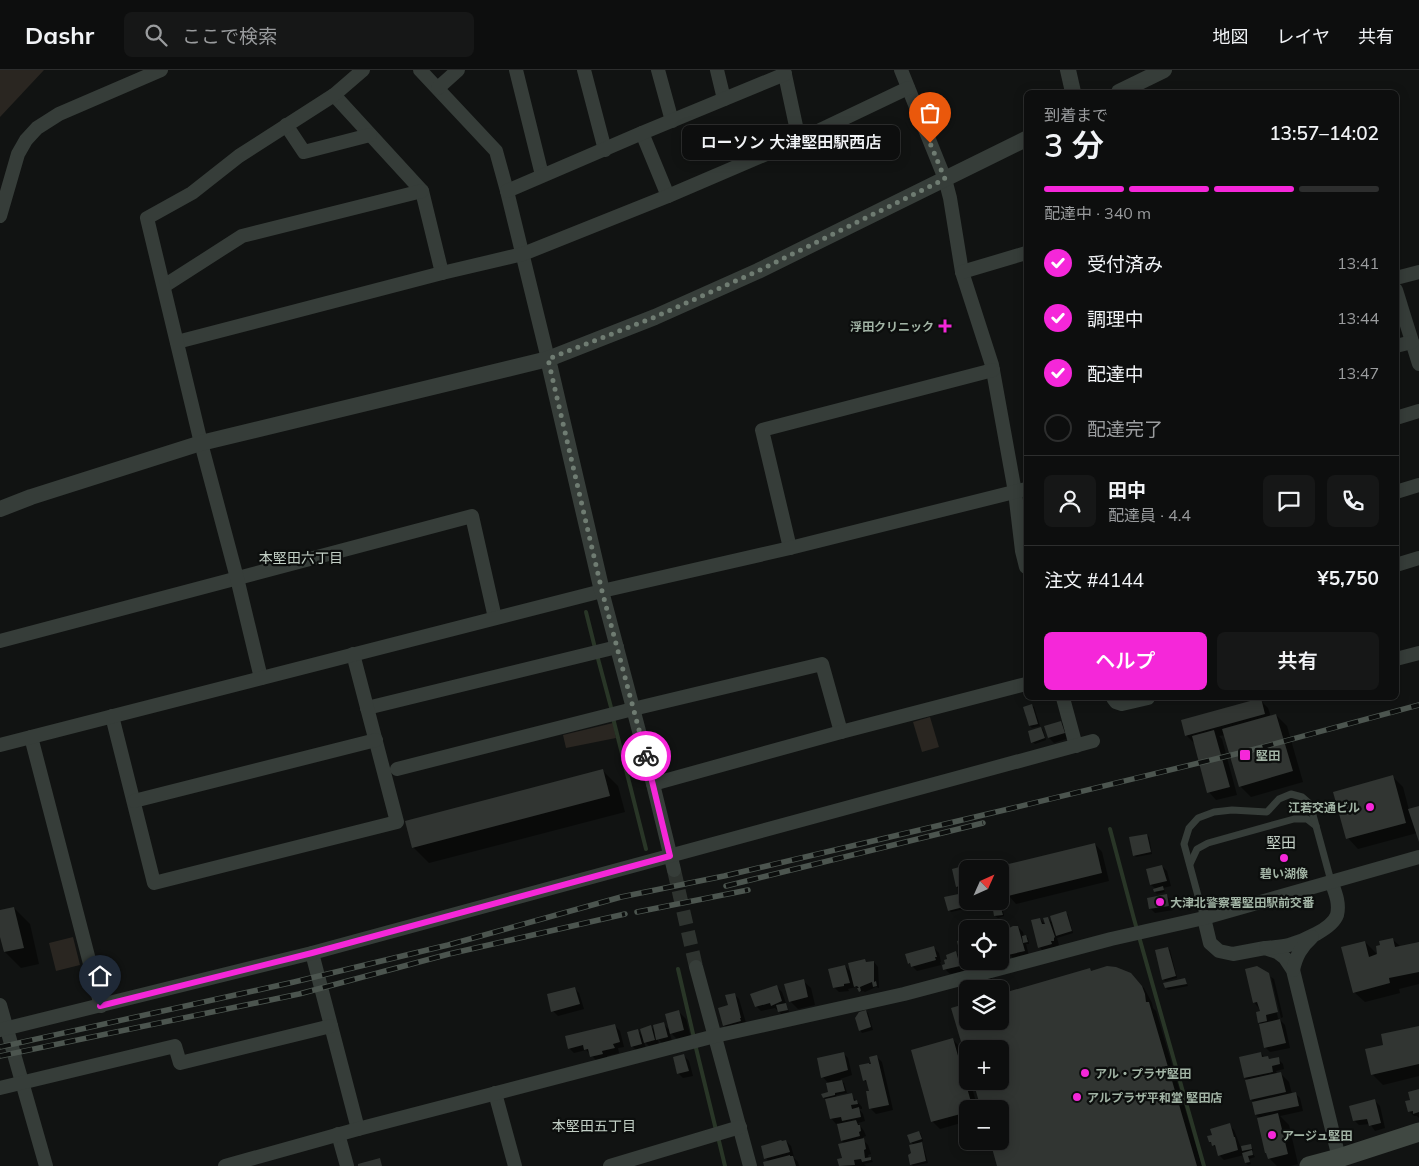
<!DOCTYPE html>
<html lang="ja">
<head>
<meta charset="utf-8">
<style>
  :root { --surface:#0d0e0e; --page:#161717; --text:#f1f3f6; --muted:#9a9c9e; --line:#2d2e2e; --accent:#f527d9 }
  body { margin:0; font-family:Mulish,"Noto Sans JP",sans-serif; background:var(--page); color:var(--text); height:100vh; display:flex; flex-direction:column; font-size:19px; white-space:nowrap }
  * { box-sizing:border-box; margin:0 }
  p { font-size:16px; color:var(--muted) }
  .icon { flex:none; width:28px; height:28px; fill:none; stroke:currentColor; stroke-width:2; stroke-linecap:round; stroke-linejoin:round }
  .map { position:relative; flex:1; overflow:hidden }
  .side { position:absolute; left:1024px; top:20px; width:375px; height:610px; display:flex; flex-direction:column; background:var(--surface); border-radius:8px; box-shadow:0 2px 12px #0003,0 0 0 1px var(--line) }
  .side>* { flex:none }
  .needle { width:32px; rotate:45deg }
  .tools { position:absolute; left:959px; top:790px; display:grid; gap:10px }
  .tools a { display:grid; place-items:center; width:50px; height:50px; border-radius:8px; background:var(--surface); box-shadow:0 2px 12px #0003,0 0 0 1px var(--line); font-size:25px }
  .pin { position:absolute; display:grid; place-items:center; width:42px; height:42px; color:#fff; margin:-51px -21px; border-radius:50% 50% 50% 0; rotate:-45deg; box-shadow:0 0 5px #0007 }
  .pin .icon { rotate:45deg }
  .courier { position:absolute; display:grid; place-items:center; width:50px; height:50px; margin:-25px; border:4px solid #f527d9; border-radius:50%; background:#fff; color:#222; box-shadow:0 1px 6px #0007 }
  .bubble { position:absolute; height:35px; border-radius:8px; background:var(--surface); box-shadow:0 2px 12px #0003,0 0 0 1px var(--line); font-size:16px; font-weight:600; line-height:35px; text-align:center }
  .headline em { font-style:normal; font-weight:600 }
  .headline div { display:flex; flex-direction:column-reverse }
  .headline { display:flex; align-items:center; justify-content:space-between; height:85px; padding:0 20px }
  h1 { font-size:32px; font-weight:600; line-height:38px }
  .bar { display:grid; grid-template-columns:repeat(4,1fr); gap:8px 5px; align-content:center; height:60px; padding:0 20px }
  .bar i { height:6px; border-radius:4px; background:var(--line) }
  .bar .on { background:var(--accent) }
  .bar p { grid-column:span 4 }
  .line { display:flex; align-items:center; gap:12px; padding:0 20px; border-top:1px solid var(--line) }
  .line div { flex:1 }
  .round { display:grid; place-items:center; flex:none; width:52px; height:52px; border-radius:8px; background:var(--page) }
  ol { padding:0 20px; list-style:none }
  li { display:flex; align-items:center; gap:15px; height:55px }
  li p { margin-inline-start:auto }
  li .icon { padding:5px; border-radius:50%; background:var(--accent); color:#fff; stroke-width:4 }
  li:last-child { color:var(--muted) }
  li i { width:28px; height:28px; border:2px solid var(--line); border-radius:50% }
  .cta { display:flex; gap:10px; margin-top:auto; padding:10px 20px }
  .cta a { flex:1; height:58px; border-radius:8px; background:var(--accent); color:#fff; font-size:20px; font-weight:600; line-height:58px; text-align:center }
  .cta a+a { background:var(--page); color:var(--text) }
  header { display:flex; align-items:center; gap:30px; box-sizing:border-box; height:70px; padding:0 25px; background:var(--surface); border-bottom:1px solid var(--line) }
  header strong { font-size:24px }
  nav { display:flex; gap:28px; margin-inline-start:auto; font-size:18px }
  .search { width:350px; height:45px; background:var(--page); display:flex; align-items:center; gap:12px; box-sizing:border-box; padding:0 18px; border-radius:8px; color:var(--muted); font-size:19px }
  .map>svg:first-child { display:block }
  .green { fill:#2a2621 }
  .shadow { fill:#0007 }
  .lines { fill:none; stroke-linecap:round; stroke-linejoin:round }
  .stream { stroke:#293627; stroke-width:4 }
  .building { fill:#313532 }
  .minor-tunnel { stroke:#2e332f; stroke-width:14; stroke-dasharray:14 7; stroke-linecap:butt }
  .service { stroke:#363d39; stroke-width:7 }
  .minor { stroke:#363d39; stroke-width:14 }
  .tertiary { stroke:#363d39; stroke-width:16 }
  .secondary { stroke:#404842; stroke-width:19 }
  .rail-casing { stroke:#4c554f; stroke-width:5.5 }
  .rail { stroke:#0c0e0d; stroke-width:4; stroke-dasharray:11; stroke-linecap:butt }
  .done { stroke:#6f7c72; stroke-width:5; stroke-dasharray:0 9 }
  .route { stroke:#f527d9; stroke-width:6 }
  .poi-dot { fill:#f527d9; stroke:#0c0e0d; stroke-width:2 }
  .labels { text-anchor:middle; dominant-baseline:central; stroke-width:4.5; stroke-linejoin:round; paint-order:stroke }
  .poi-label { font-size:12px; font-weight:bold; fill:#a2b4a5; stroke:#0c0e0d; text-anchor:start }
  .neighbourhood-label { font-size:14px; fill:#c3d0c6; stroke:#0c0e0d }
  .quarter-label { font-size:15px; fill:#c3d0c6; stroke:#0c0e0d }
</style>
</head>
<body>
<header>
<strong>Dashr</strong>
<div class="search"><svg class="icon" aria-label="search" viewBox="0 0 24 24"><circle cx="10" cy="10" r="6"/><path d="M15 15l6 6"/></svg>ここで検索</div>
<nav><a>地図</a><a>レイヤ</a><a>共有</a></nav>
</header>
<div class="map">
<svg width="1419" height="1096" viewBox="0 0 1419 1096">
  <rect width="100%" height="100%" fill="#111312"/>
  <!-- green -->
  <g class="green">
    <polygon points="0,0 44,0 0,47"/>
    <polygon points="930,647 939,677 922,682 913,652"/>
    <polygon points="613,653 616,668 566,678 563,665"/>
    <polygon points="73,867 80,895 56,901 49,873"/>
  </g>
  <!-- shadow -->
  <g class="shadow">
    <polygon points="1260,630 1268,638 1271,647 1276,645 1287,656 1303,712 1251,727 1240,716 1225,665 1219,666 1222,669 1237,725 1216,730 1209,722 1195,673 1194,673 1186,665"/>
    <polygon points="1032,635 1034,637 1040,656 1032,658 1030,656"/>
    <polygon points="1061,652 1066,657 1069,668 1054,673 1049,668"/>
    <polygon points="1041,658 1043,660 1046,670 1035,674 1033,672"/>
    <polygon points="602,700 618,716 625,742 429,793 413,777"/>
    <polygon points="1393,707 1403,717 1409,740 1419,737 1419,770 1417,763 1358,779 1348,768"/>
    <polygon points="1147,765 1149,767 1152,784 1136,787 1134,785"/>
    <polygon points="1095,774 1102,782 1109,811 1016,834 1009,826"/>
    <polygon points="970,796 972,799 968,799 968,817 959,819 957,817 953,799"/>
    <polygon points="1162,796 1167,801 1171,816 1163,818 1165,822 1157,824 1155,822 1156,819 1151,815"/>
    <polygon points="1167,826 1172,831 1173,840 1155,843 1150,838"/>
    <polygon points="968,831 980,831 981,835 951,842 949,840"/>
    <polygon points="14,838 30,854 39,894 21,898 5,882 0,862 0,841"/>
    <polygon points="1001,839 1003,841 1004,846 998,848 995,846"/>
    <polygon points="1066,843 1068,845 1073,863 1057,868 1059,875 1056,876 1056,879 1044,882 1039,877 1040,849 1046,855 1048,848 1054,854"/>
    <polygon points="1018,857 1023,862 1024,867 1025,866 1028,868 1029,874 1026,874 1029,886 1015,890 1008,883 1004,869"/>
    <polygon points="1392,869 1401,877 1419,873 1419,914 1399,919 1400,923 1365,932 1354,922 1365,872 1376,883 1376,886"/>
    <polygon points="934,878 939,883 941,892 940,892 941,895 917,901 909,893"/>
    <polygon points="1168,878 1170,880 1177,908 1165,911 1163,909"/>
    <polygon points="956,883 962,889 968,891 996,891 999,905 991,907 992,909 988,910 986,908 979,910 962,892 964,901 950,904 945,899"/>
    <polygon points="864,890 867,893 874,892 878,897 879,918 876,917 865,922 863,921 860,922 856,917 848,919 849,921 839,922 834,917 845,896 852,903"/>
    <polygon points="1092,902 1130,904 1144,918 1152,933 1153,938 1156,941 1202,1096 999,1096 1000,1071 1000,979 968,979 968,990 953,939 968,951 1000,951 1000,925"/>
    <polygon points="1268,904 1278,948 1285,955 1290,978 1270,982 1265,977 1262,955 1259,952 1261,941 1254,932"/>
    <polygon points="1271,907 1274,909 1283,947 1281,948"/>
    <polygon points="1185,910 1188,916 1168,920 1166,918"/>
    <polygon points="803,911 811,918 815,935 798,939 790,931"/>
    <polygon points="777,917 782,922 789,942 781,944 778,940 777,940 775,938 761,941 756,936"/>
    <polygon points="574,918 579,923 584,939 558,946 553,941"/>
    <polygon points="734,924 739,929 746,953 729,960 724,955 729,936"/>
    <polygon points="678,941 686,949 691,968 679,971 669,961 672,971 663,974 658,969 659,974 650,977 644,971 646,979 637,981 632,976 638,961 643,966 651,957 655,961 663,954 671,961"/>
    <polygon points="866,941 868,943 873,960 862,963 860,960"/>
    <polygon points="615,956 620,961 624,977 618,978 619,983 607,986 607,989 597,991 586,980 574,983 569,978"/>
    <polygon points="1419,957 1419,1006 1383,1015 1373,1005"/>
    <polygon points="952,969 960,977 968,1002 968,1011 970,1011 978,1039 968,1039 968,1051 940,1059 932,1051"/>
    <polygon points="843,983 848,988 852,1005 840,1009 844,1013 847,1023 836,1025 837,1028 851,1025 862,1037 862,1039 859,1039 863,1044 865,1051 858,1053 864,1061 866,1066 863,1067 864,1071 868,1075 871,1084 868,1085 869,1089 870,1088 873,1092 864,1094 866,1096 841,1096 839,1090 843,1089 845,1074 842,1071 838,1053 836,1054 831,1048 826,1030 824,1028 829,1023 829,1014 823,1007"/>
    <polygon points="1261,983 1265,988 1267,987 1270,990 1278,989 1283,994 1284,999 1276,1001 1277,1005 1281,1004 1289,1012 1292,1024 1295,1023 1300,1028 1303,1041 1280,1046 1289,1055 1298,1094 1290,1096 1277,1096 1269,1088 1260,1048 1256,1045 1253,1032 1251,1029 1249,1011 1245,1008"/>
    <polygon points="684,986 689,991 693,1006 683,1008 678,1003"/>
    <polygon points="877,987 882,992 893,1040 876,1044 871,1039 867,1022 870,1021 869,1015 864,1010"/>
    <polygon points="1419,1021 1419,1048 1417,1046 1414,1046 1409,1041 1411,1031"/>
    <polygon points="1375,1031 1380,1036 1385,1058 1375,1061 1370,1054 1359,1055 1354,1050"/>
    <polygon points="1229,1055 1234,1060 1241,1078 1250,1075 1252,1077 1253,1081 1251,1081 1255,1087 1249,1089 1251,1094 1248,1095 1246,1093 1244,1085 1224,1090 1219,1085 1218,1080 1210,1072"/>
    <polygon points="919,1062 921,1064 923,1071 920,1072 923,1075 928,1093 913,1096 911,1094 914,1075 911,1072"/>
    <polygon points="786,1071 791,1076 794,1087 793,1087 798,1092 799,1096 765,1096 769,1092 766,1088"/>
  </g>
  <g class="lines">
    <!-- stream -->
    <g class="stream">
      <polyline points="586,542 595,578"/>
      <polyline points="597,585 612,641"/>
      <polyline points="613,648 646,779"/>
      <polyline points="1110,759 1134,849 1204,1096"/>
      <polyline points="678,899 694,968"/>
      <polyline points="695,974 716,1060"/>
      <polyline points="718,1067 725,1096"/>
    </g>
  </g>
  <!-- building -->
  <g class="building">
    <polygon points="1261,628 1265,644 1185,666 1181,650"/>
    <polygon points="1032,634 1038,654 1029,656 1023,637"/>
    <polygon points="1276,644 1293,701 1239,717 1222,659"/>
    <polygon points="1061,651 1065,663 1048,668 1044,656"/>
    <polygon points="1041,657 1045,668 1031,673 1028,661"/>
    <polygon points="1214,660 1230,717 1207,723 1192,666"/>
    <polygon points="603,699 610,726 412,778 405,751"/>
    <polygon points="1393,705 1406,753 1346,769 1333,722"/>
    <polygon points="1419,736 1419,772 1408,739"/>
    <polygon points="1147,764 1151,782 1133,786 1129,767"/>
    <polygon points="1095,773 1102,803 1008,826 1000,796"/>
    <polygon points="970,794 971,799 968,799 968,814 956,817 952,799"/>
    <polygon points="1162,795 1167,811 1150,815 1146,799"/>
    <polygon points="1163,816 1164,820 1154,822 1153,819"/>
    <polygon points="968,822 968,831 979,831 979,833 948,841 944,827"/>
    <polygon points="1167,824 1169,836 1149,839 1147,828"/>
    <polygon points="14,837 24,878 4,882 0,867 0,840"/>
    <polygon points="1001,838 1003,845 994,846 993,840"/>
    <polygon points="1066,841 1072,861 1056,866 1050,846"/>
    <polygon points="1048,847 1055,867 1054,868 1054,871 1051,871 1052,874 1038,878 1031,850 1040,848 1042,854 1045,854 1043,848"/>
    <polygon points="1013,856 1018,856 1025,881 1008,885 1008,883 1007,884 1003,868 1007,867 1005,860"/>
    <polygon points="1026,865 1028,872 1023,873 1022,866"/>
    <polygon points="968,868 968,891 976,891 976,893 971,895 970,893 962,894 957,871"/>
    <polygon points="1393,868 1395,877 1419,872 1419,902 1389,908 1390,913 1353,923 1341,877 1365,871 1369,887 1377,884 1376,876 1380,875 1379,871"/>
    <polygon points="934,876 937,887 935,887 936,890 911,897 910,893 908,894 905,884"/>
    <polygon points="1168,877 1176,906 1162,910 1155,880"/>
    <polygon points="956,881 960,896 943,900 942,895 945,894 944,890 947,889 946,885"/>
    <polygon points="865,889 866,892 874,891 874,912 876,911 877,916 873,917 872,912 860,917 861,921 859,922 857,918 859,918 857,916 854,917 848,893"/>
    <polygon points="845,895 850,913 844,914 844,916 833,918 828,899"/>
    <polygon points="1107,896 1116,897 1131,903 1142,916 1145,924 1146,932 1149,932 1197,1096 997,1096 990,1071 1000,1071 1000,1039 981,1039 973,1011 1000,1011 1000,979 968,979 967,992 951,938 968,933 968,951 1000,951 1000,924 1090,898 1091,901"/>
    <polygon points="1257,896 1269,903 1278,942 1266,945 1267,951 1258,953 1256,942 1260,941 1257,932 1253,933 1245,899"/>
    <polygon points="1185,908 1187,914 1165,918 1163,913"/>
    <polygon points="804,909 808,927 789,932 784,914"/>
    <polygon points="777,915 782,931 771,936 770,933 755,937 750,924"/>
    <polygon points="575,917 580,934 551,942 547,924"/>
    <polygon points="735,923 741,948 740,948 741,951 723,956 718,938 728,935 725,925"/>
    <polygon points="786,933 788,940 778,942 776,935"/>
    <polygon points="679,940 684,960 670,964 665,944"/>
    <polygon points="866,940 871,957 859,961 855,948 859,942"/>
    <polygon points="1280,949 1286,973 1264,978 1259,954"/>
    <polygon points="664,952 668,967 656,970 653,955"/>
    <polygon points="615,954 620,972 613,974 615,978 602,981 603,984 590,987 588,979 584,980 583,975 568,979 565,966"/>
    <polygon points="651,955 655,970 644,973 640,959"/>
    <polygon points="1419,956 1419,994 1371,1005 1365,979 1383,975 1381,964"/>
    <polygon points="638,959 642,974 631,977 627,962"/>
    <polygon points="953,968 973,1039 968,1039 968,1042 931,1052 911,980"/>
    <polygon points="844,982 848,1000 821,1008 817,988"/>
    <polygon points="1261,982 1262,987 1268,986 1269,989 1279,987 1280,994 1272,996 1273,1002 1244,1008 1239,987"/>
    <polygon points="684,984 689,1001 677,1004 673,987"/>
    <polygon points="877,985 889,1035 869,1039 866,1021 869,1021 866,1010 863,1011 859,995 869,993 869,994 871,994 869,987"/>
    <polygon points="1281,1002 1286,1022 1250,1030 1245,1010"/>
    <polygon points="842,1010 845,1021 835,1023 835,1025 823,1028 821,1024 828,1022 826,1013"/>
    <polygon points="1419,1019 1419,1042 1413,1044 1413,1041 1408,1042 1405,1031 1410,1030 1408,1022"/>
    <polygon points="1296,1022 1299,1036 1255,1045 1252,1032"/>
    <polygon points="852,1023 854,1031 857,1030 858,1034 851,1035 852,1039 859,1037 861,1047 842,1051 841,1047 830,1049 825,1029"/>
    <polygon points="1375,1029 1381,1053 1369,1056 1367,1049 1353,1051 1349,1036"/>
    <polygon points="1278,1043 1288,1084 1268,1089 1266,1083 1265,1083 1257,1048"/>
    <polygon points="856,1050 858,1055 860,1055 861,1061 859,1062 860,1066 841,1071 837,1054"/>
    <polygon points="1230,1053 1234,1067 1235,1067 1238,1080 1218,1086 1215,1075 1212,1076 1211,1072 1209,1072 1207,1066 1212,1065 1210,1059"/>
    <polygon points="919,1061 922,1069 910,1073 907,1065"/>
    <polygon points="864,1068 866,1079 864,1080 865,1088 871,1087 871,1090 862,1092 861,1089 854,1090 855,1095 839,1096 837,1089 842,1088 838,1074"/>
    <polygon points="781,1070 782,1071 786,1070 790,1082 764,1089 761,1076"/>
    <polygon points="922,1072 926,1091 910,1095 908,1085 911,1083 909,1075"/>
    <polygon points="1251,1074 1252,1079 1242,1081 1241,1076"/>
    <polygon points="1252,1080 1253,1085 1248,1086 1250,1092 1245,1093 1242,1083"/>
    <polygon points="790,1085 790,1086 793,1086 796,1096 764,1096 763,1092"/>
    <polygon points="380,1088 382,1096 358,1096 358,1094"/>
  </g>
  <g class="lines">
    <!-- minor-tunnel -->
    <polyline class="minor-tunnel" points="674,800 696,897"/>
    <!-- service -->
    <g class="service">
      <polyline points="1190,794 1197,779 1208,773 1294,749 1307,749 1316,756 1331,811"/>
      <polyline points="1204,848 1184,774 1189,758 1198,748 1214,742 1232,740 1267,742 1279,729 1291,724 1302,727 1310,734 1316,756"/>
    </g>
    <!-- minor -->
    <g class="minor">
      <polyline points="420,0 496,81 507,121 548,289"/>
      <polyline points="516,0 542,105"/>
      <polyline points="584,0 605,80"/>
      <polyline points="658,0 672,51"/>
      <polyline points="717,0 724,29"/>
      <polyline points="784,0 799,70"/>
      <polyline points="901,0 945,109 950,128 962,202 992,295 1015,422 1022,481 1026,497"/>
      <polyline points="438,18 458,0"/>
      <polyline points="334,25 422,121 442,203"/>
      <polyline points="286,55 304,82 370,65"/>
      <polyline points="642,63 668,126"/>
      <polyline points="507,121 642,63 785,4"/>
      <polyline points="0,146 18,84 26,70 37,58 59,44 161,0"/>
      <polyline points="962,202 1026,183"/>
      <polyline points="1396,208 1419,202"/>
      <polyline points="164,216 242,166 422,121"/>
      <polyline points="1396,220 1419,294"/>
      <polyline points="177,272 442,203 523,184 668,126 799,70 908,18"/>
      <polyline points="1396,276 1412,272"/>
      <polyline points="1396,348 1419,341"/>
      <polyline points="1396,422 1419,415"/>
      <polyline points="790,478 762,360 993,300"/>
      <polyline points="1396,495 1419,488"/>
      <polyline points="602,521 653,714 674,800"/>
      <polyline points="0,571 472,446 495,548"/>
      <polyline points="1396,589 1419,583"/>
      <polyline points="261,608 237,508 201,373 147,148 192,123 239,86 334,25 363,0"/>
      <polyline points="1063,628 1076,676"/>
      <polyline points="1113,628 1116,632 1122,634 1148,628"/>
      <polyline points="367,638 617,577"/>
      <polyline points="112,646 154,813 397,752 353,584"/>
      <polyline points="31,667 101,936"/>
      <polyline points="0,675 602,521 790,478 1026,419"/>
      <polyline points="397,699 633,639 822,594 841,662"/>
      <polyline points="653,714 841,662 1026,614"/>
      <polyline points="134,731 376,670"/>
      <polyline points="1204,848 1210,873 1219,881 1233,884 1265,878 1277,882 1285,888 1293,900 1339,1088"/>
      <path d="M1266,878C1273,877 1282,877 1289,875C1303,871 1332,859 1337,845C1340,833 1335,822 1331,811"/>
      <polyline points="312,883 358,1059"/>
      <polyline points="696,897 750,1096"/>
      <path d="M1293,900C1296,886 1301,877 1312,867"/>
      <polyline points="0,935 46,1096"/>
      <polyline points="0,960 312,883 1093,671"/>
      <polyline points="0,1018 175,976 180,993 331,956"/>
      <polyline points="495,1023 515,1096"/>
      <polyline points="338,1064 347,1096"/>
      <polyline points="225,1096 358,1059 715,966 904,924 1111,869 1204,848 1419,787"/>
      <polyline points="610,1096 740,1057"/>
    </g>
    <!-- tertiary -->
    <g class="tertiary">
      <polyline points="1068,0 1073,22"/>
      <polyline points="1119,22 1164,0"/>
      <polyline points="548,289 602,521"/>
      <polyline points="0,439 31,427 201,373 548,289 655,247 758,201 1026,69"/>
    </g>
    <!-- secondary -->
    <polyline class="secondary" points="1309,1096 1339,1088 1419,1062"/>
    <!-- rail casing -->
    <g class="rail-casing">
      <g id="rail">
        <polyline points="726,816 983,753"/>
        <polyline points="637,842 748,820"/>
        <polyline points="0,977 294,912 448,875 621,827 724,806 1013,738 1244,682 1419,635"/>
        <polyline points="0,986 299,924 449,884 625,844"/>
      </g>
    </g>
    <!-- rail -->
    <use href="#rail" class="rail"/>
  </g>
  <g class="lines">
    <!-- done -->
    <polyline class="done" points="646,686 602,521 548,289 655,247 758,201 945,109 930,73"/>
    <!-- route -->
    <polyline class="route" points="100,936 312,883 670,786 646,686"/>
  </g>
  <!-- markers -->
  <g class="poi-dot">
    <path d="M942.5 248.5h5v5h5v5h-5v5h-5v-5h-5v-5h5z"/>
    <rect x="1239" y="679" width="12" height="12" rx="2.5"/>
    <circle cx="1370" cy="737" r="5"/>
    <circle cx="1284" cy="788" r="5"/>
    <circle cx="1160" cy="832" r="5"/>
    <circle cx="1085" cy="1003" r="5"/>
    <circle cx="1077" cy="1027" r="5"/>
    <circle cx="1272" cy="1065" r="5"/>
  </g>
  <g class="labels">
    <!-- poi labels -->
    <g class="poi-label">
      <text x="934" y="256" text-anchor="end">浮田クリニック</text>
      <text x="1256" y="685">堅田</text>
      <text x="1360" y="737" text-anchor="end">江若交通ビル</text>
      <text x="1284" y="803" text-anchor="middle">碧い湖像</text>
      <text x="1170" y="832">大津北警察署堅田駅前交番</text>
      <text x="1095" y="1003">アル・プラザ堅田</text>
      <text x="1087" y="1027">アルプラザ平和堂 堅田店</text>
      <text x="1282" y="1065">アージュ堅田</text>
    </g>
    <!-- neighbourhood labels -->
    <g class="neighbourhood-label">
      <text x="301" y="488">本堅田六丁目</text>
      <text x="594" y="1056">本堅田五丁目</text>
    </g>
    <!-- quarter labels -->
    <g class="quarter-label">
      <text x="1281" y="772">堅田</text>
    </g>
  </g>
</svg>
<div class="tools">
<a><svg class="needle" viewBox="-14 -14 28 28"><path d="M0-13l5 13h-10z" fill="#e53935"/><path d="M0 13l5-13h-10z" fill="#9a9c9e"/></svg></a>
<a><svg class="icon" aria-label="locate" viewBox="0 0 24 24"><circle cx="12" cy="12" r="6"/><path d="M12 2v4M12 18v4M2 12h4M18 12h4"/></svg></a>
<a><svg class="icon" aria-label="layers" viewBox="0 0 24 24"><path d="M12 4l9 5-9 5-9-5zM3 14l9 5 9-5"/></svg></a>
<a>+</a>
<a>−</a>
</div>
<div class="pin" style="left:930px;top:73px;background:#ea580c"><svg class="icon" aria-label="bag" viewBox="0 0 24 24"><path d="M5 8h14l-1 12H6zM9 8a3 3 0 0 1 6 0"/></svg></div>
<div class="pin" style="left:100px;top:936px;background:#1f2937"><svg class="icon" aria-label="home" viewBox="0 0 24 24"><path d="M3 11l9-7 9 7M6 9v11h12V9"/></svg></div>
<div class="courier" style="left:646px;top:686px"><svg class="icon" aria-label="bike" viewBox="0 0 24 24"><circle cx="6" cy="16" r="4"/><circle cx="18" cy="16" r="4"/><path d="M6 16l4-8h5l3 8M10 8l3 8H6M13 5h3"/></svg></div>
<div class="bubble" style="left:682px;top:55px;width:218px">ローソン 大津堅田駅西店</div>
<section class="side">
<div class="headline"><div><h1>3 分</h1><p>到着まで</p></div><em>13:57–14:02</em></div>
<div class="bar"><i class="on"></i><i class="on"></i><i class="on"></i><i></i><p>配達中 · 340 m</p></div>
<ol>
<li><svg class="icon" aria-label="check" viewBox="0 0 24 24"><path d="M5 12l5 5 9-10"/></svg>受付済み<p>13:41</p></li>
<li><svg class="icon" aria-label="check" viewBox="0 0 24 24"><path d="M5 12l5 5 9-10"/></svg>調理中<p>13:44</p></li>
<li><svg class="icon" aria-label="check" viewBox="0 0 24 24"><path d="M5 12l5 5 9-10"/></svg>配達中<p>13:47</p></li>
<li><i></i>配達完了</li>
</ol>
<div class="line" style="height:90px"><a class="round"><svg class="icon" aria-label="person" viewBox="0 0 24 24"><circle cx="12" cy="8" r="4"/><path d="M4 21q1-7 8-7t8 7"/></svg></a><div><b>田中</b><p>配達員 · 4.4</p></div><a class="round"><svg class="icon" aria-label="chat" viewBox="0 0 24 24"><path d="M4 5h16v11H9l-5 4z"/></svg></a><a class="round"><svg class="icon" aria-label="phone" viewBox="0 0 24 24"><path d="M5 4h4l2 5-3 2q2 4 5 5l2-3 5 2v4C11 20 4 13 5 4z"/></svg></a></div>
<div class="line" style="height:65px"><div>注文 #4144</div><b>¥5,750</b></div>
<div class="cta"><a>ヘルプ</a><a>共有</a></div>
</section>
</div>
</body>
</html>
